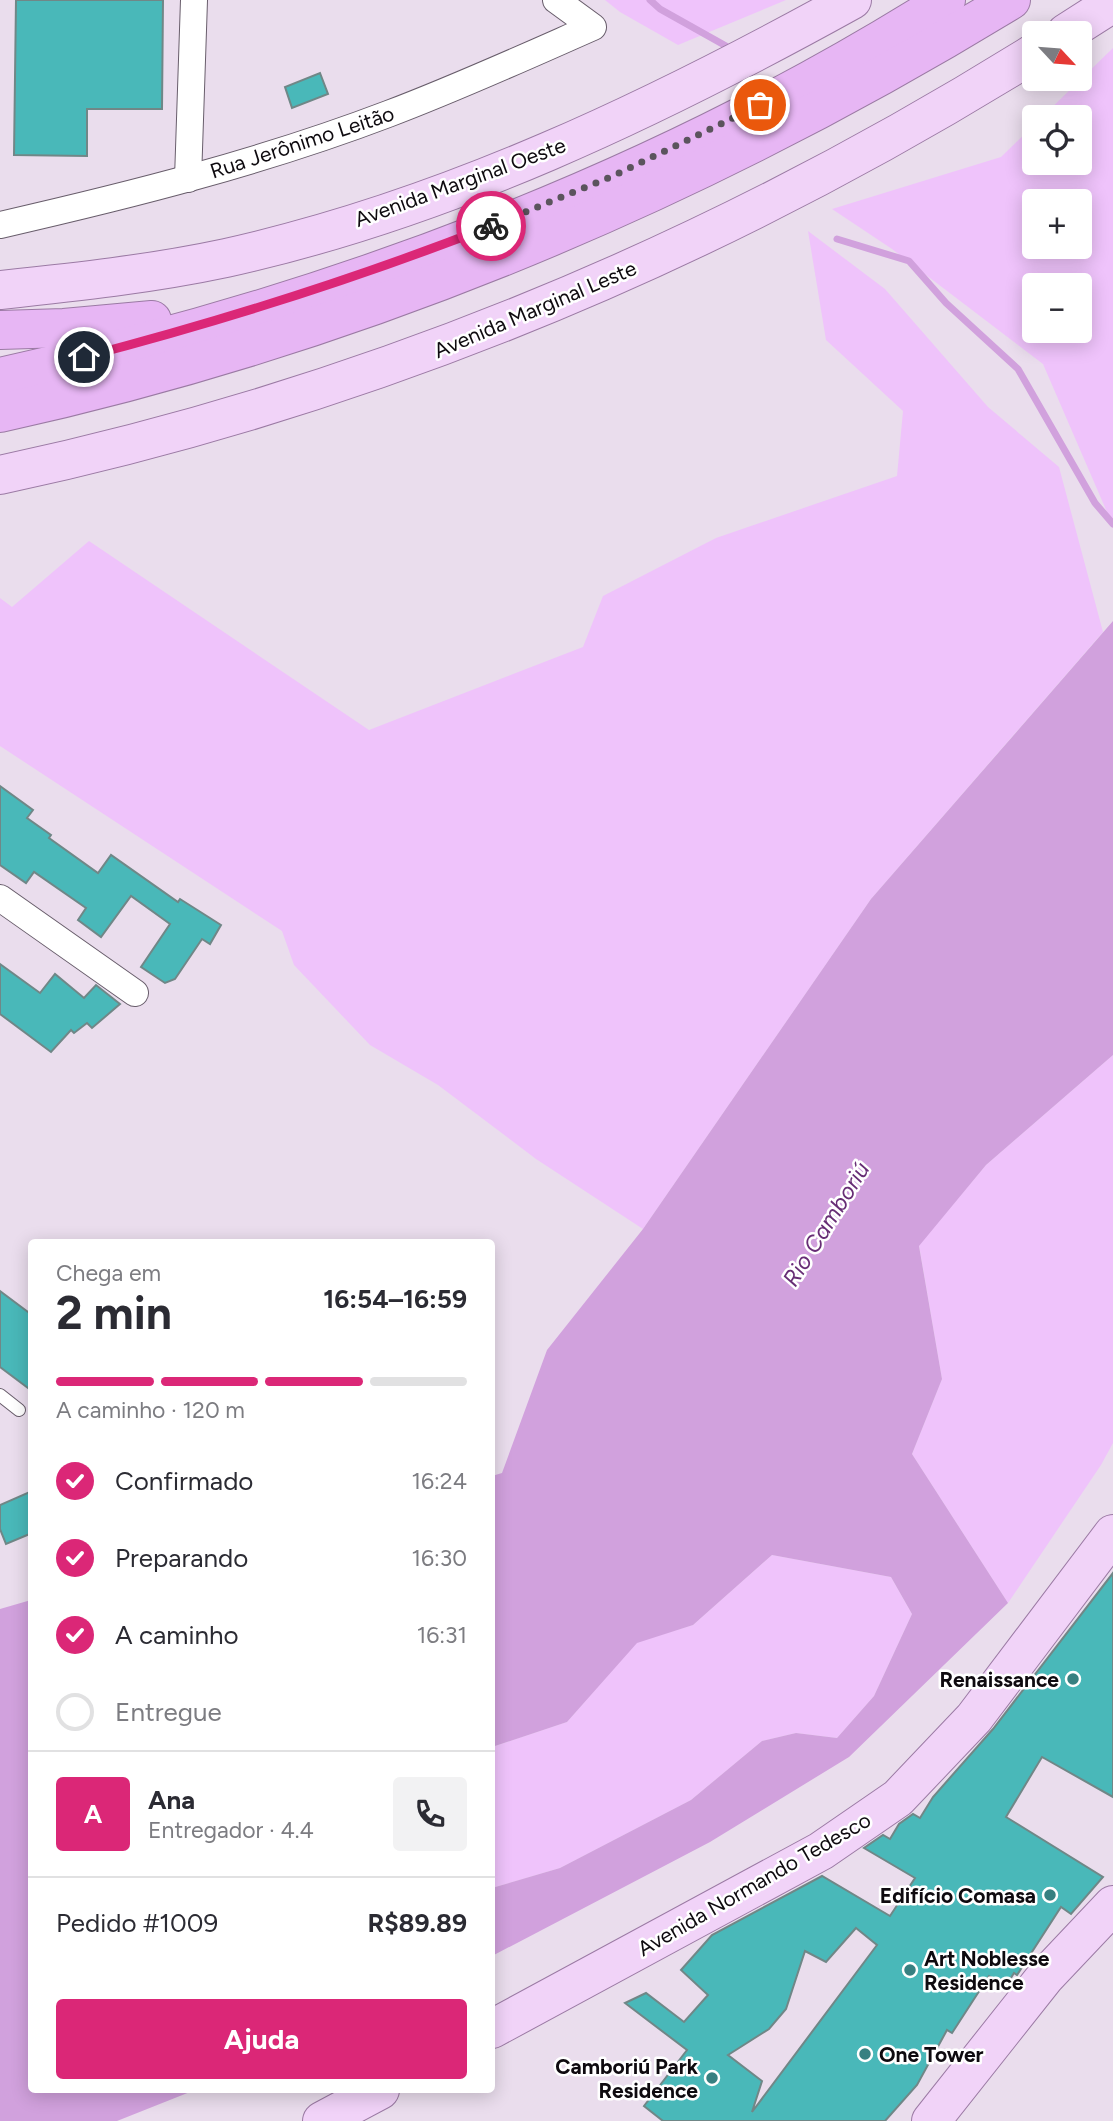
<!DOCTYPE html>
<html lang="pt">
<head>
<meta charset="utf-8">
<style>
  :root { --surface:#fff; --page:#f2f2f3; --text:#2b2b33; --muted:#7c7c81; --line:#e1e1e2; --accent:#db2777 }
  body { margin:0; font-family:Figtree,sans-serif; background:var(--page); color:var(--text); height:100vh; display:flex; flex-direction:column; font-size:26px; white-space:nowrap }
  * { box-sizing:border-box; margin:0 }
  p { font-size:23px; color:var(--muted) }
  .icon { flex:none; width:38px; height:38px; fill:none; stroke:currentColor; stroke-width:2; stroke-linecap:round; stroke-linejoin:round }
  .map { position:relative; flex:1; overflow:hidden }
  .sheet { position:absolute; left:28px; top:1239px; width:467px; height:854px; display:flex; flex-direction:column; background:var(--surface); border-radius:7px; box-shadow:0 4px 18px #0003 }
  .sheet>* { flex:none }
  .needle { width:46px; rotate:116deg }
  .buttons { position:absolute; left:1022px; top:21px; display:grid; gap:14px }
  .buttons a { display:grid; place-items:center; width:70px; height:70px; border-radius:7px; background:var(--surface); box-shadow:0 4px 18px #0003; font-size:35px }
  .pin { position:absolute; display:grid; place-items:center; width:60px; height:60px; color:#fff; margin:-30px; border:4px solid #fff; border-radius:50%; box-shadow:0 2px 7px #0007 }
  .courier { position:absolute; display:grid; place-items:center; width:70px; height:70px; margin:-35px; border:5px solid #db2777; border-radius:50%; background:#fff; color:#222; box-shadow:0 2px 9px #0007 }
  .head em { font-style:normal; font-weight:700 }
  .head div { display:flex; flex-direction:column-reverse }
  .head { display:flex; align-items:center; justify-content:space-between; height:119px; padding:0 28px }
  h1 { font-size:46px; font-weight:700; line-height:52px }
  .bar { display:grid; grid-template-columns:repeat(4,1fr); gap:10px 7px; align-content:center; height:84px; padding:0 28px }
  .bar i { height:9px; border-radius:5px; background:var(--line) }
  .bar .current { background:var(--accent) }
  .bar p { grid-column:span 4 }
  .line { display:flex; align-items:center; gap:18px; padding:0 28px; border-top:2px solid var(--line) }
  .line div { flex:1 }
  .round { display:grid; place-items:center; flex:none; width:74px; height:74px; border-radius:7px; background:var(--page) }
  ol { padding:0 28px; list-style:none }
  li { display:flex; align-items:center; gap:21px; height:77px }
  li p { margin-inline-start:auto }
  li .icon { padding:7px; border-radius:50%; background:var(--accent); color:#fff; stroke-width:4 }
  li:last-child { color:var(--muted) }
  li i { width:38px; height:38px; border:4px solid var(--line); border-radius:50% }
  .cta { display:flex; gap:14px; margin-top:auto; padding:14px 28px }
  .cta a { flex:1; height:80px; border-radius:7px; background:var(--accent); color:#fff; font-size:28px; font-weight:700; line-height:80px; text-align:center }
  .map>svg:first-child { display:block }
  .green { fill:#efc3fb; fill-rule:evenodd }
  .water { fill:#d1a1dd }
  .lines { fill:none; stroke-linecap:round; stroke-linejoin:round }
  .stream { stroke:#d1a1dd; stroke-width:7 }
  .building { fill:#49b8b9; stroke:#708787; stroke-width:2; fill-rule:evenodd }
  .service-casing { stroke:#685d6b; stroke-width:14 }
  .minor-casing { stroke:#685d6b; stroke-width:28 }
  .primary-casing { stroke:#9b7aa4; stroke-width:40 }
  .motorway-casing { stroke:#9b7aa4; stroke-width:40 }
  .service { stroke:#fff; stroke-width:12 }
  .minor { stroke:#fff; stroke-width:26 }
  .primary { stroke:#f1d3f8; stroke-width:38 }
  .motorway { stroke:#e7b6f4; stroke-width:38 }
  .done { stroke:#5b545d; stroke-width:7; stroke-dasharray:0 12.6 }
  .route { stroke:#db2777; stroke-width:9 }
  .poi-dot { fill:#378081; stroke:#fff; stroke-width:2.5 }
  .labels { text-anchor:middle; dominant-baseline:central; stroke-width:5; stroke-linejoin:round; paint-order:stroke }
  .street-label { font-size:21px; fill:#0e0a0f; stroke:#fff }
  .poi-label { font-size:21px; font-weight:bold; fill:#0e0a0f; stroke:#fff; text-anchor:end }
  .water-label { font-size:23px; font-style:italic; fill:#672d75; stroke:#fff }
</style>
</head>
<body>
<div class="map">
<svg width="1113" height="2121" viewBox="0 0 1113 2121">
  <rect width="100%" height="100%" fill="#eadded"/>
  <!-- green -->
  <g class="green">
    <polygon points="605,0 786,0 678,45 620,12"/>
    <path d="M1113,48V520L1110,519L1043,364L892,249L832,209L1001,157L1034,125V163H1080V117H1042ZM1080,201V247H1034V201ZM1034,285H1080V331H1034Z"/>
    <polygon points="808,231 885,289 988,407 1059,467 1103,632 871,899 643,1229 536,1159 438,1085 370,1045 294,965 282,931 0,746 0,598 12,607 89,541 369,730 583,647 603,596 716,538 897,476 903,411 826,340"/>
    <polygon points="1113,1055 1113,1443 1101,1465 1008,1603 912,1454 942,1379 919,1245 986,1165"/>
    <polygon points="772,1555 891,1577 912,1614 874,1696 837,1738 796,1733 762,1741 691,1800 560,1868 492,1888 492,1747 567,1722 637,1642 693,1625"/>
  </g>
  <!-- water -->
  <g class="water">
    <polygon points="1113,621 1113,1055 986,1165 919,1246 942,1379 912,1454 1008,1603 849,1757 710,1842 492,1956 492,1888 560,1868 691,1800 762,1741 796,1733 837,1738 874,1696 912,1614 891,1577 772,1555 693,1625 637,1643 567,1722 492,1747 492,1476 502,1473 547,1350 643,1229 871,899"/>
    <polygon points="31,1600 32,2090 195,2090 117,2121 0,2121 0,1609"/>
  </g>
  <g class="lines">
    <!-- stream -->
    <g class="stream">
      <polyline points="650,0 660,9 726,46"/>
      <polyline points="837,239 909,261 946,303 1018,369 1095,503 1113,524"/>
    </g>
  </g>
  <!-- building -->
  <g class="building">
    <polygon points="16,0 163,0 162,109 87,109 87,156 14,155"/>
    <polygon points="320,73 328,94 292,108 285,87"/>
    <polygon points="0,786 33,810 27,818 51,835 49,838 98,873 111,855 178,902 180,899 221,925 210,944 202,939 175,979 165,983 141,967 170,924 131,896 101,937 78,920 86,908 34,872 26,883 0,865"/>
    <polygon points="0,964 40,993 55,974 84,998 96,985 120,1004 92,1028 87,1023 74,1033 71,1030 51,1052 0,1014"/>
    <polygon points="0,1291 32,1315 32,1391 0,1367"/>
    <polygon points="32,1491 32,1533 6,1544 0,1529 0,1505"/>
    <path d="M1113,1573V1797L1042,1757L1006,1817L1103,1877L1071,1914L1061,1907L1017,1975L1014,1973L1006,1986L989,1976L952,2033L947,2030L917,2085L885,2121H663L644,2106L687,2050L625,2003L646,1993L684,2022L708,1995L681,1970L712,1935L822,1876L890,1916L915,1878L864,1848L883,1835L890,1839L899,1824L913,1814L920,1818L933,1797L993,1729ZM856,1928L877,1945L752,2112L762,2081L728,2055L769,2029L786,2009L805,1951L826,1962Z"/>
  </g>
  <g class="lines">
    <!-- service casing -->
    <g class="service-casing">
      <polyline id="service" points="0,1395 19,1410"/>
    </g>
    <!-- minor casing -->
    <g class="minor-casing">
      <g id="minor">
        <polyline points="188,179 194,0"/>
        <path d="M0,225C131,195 262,162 388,114C457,88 525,57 593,27L556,0"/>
        <polyline points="0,898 135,993"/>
      </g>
    </g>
    <!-- primary casing -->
    <g class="primary-casing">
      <g id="primary">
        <polyline points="1066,33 1113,3"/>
        <path d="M0,290C76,282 151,274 226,258C447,209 655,109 852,0"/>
        <path d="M0,475C370,396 713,253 1034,53"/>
        <polyline points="492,2029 821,1851 898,1798 974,1718 1113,1534"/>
        <polyline points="322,2121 380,2090"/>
        <polyline points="931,2121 1045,1977 1113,1905"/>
      </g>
    </g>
    <!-- motorway casing -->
    <g class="motorway-casing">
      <g id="motorway">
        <polyline points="0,330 64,328 152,320"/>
        <path d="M0,377C330,305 660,181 946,0"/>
        <path d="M0,413C362,333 695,193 1011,0"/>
      </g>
    </g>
    <!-- service -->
    <use href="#service" class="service"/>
    <!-- minor -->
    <use href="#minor" class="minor"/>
    <!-- primary -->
    <use href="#primary" class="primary"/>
    <!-- motorway -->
    <use href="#motorway" class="motorway"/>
  </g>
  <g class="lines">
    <!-- done -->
    <polyline class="done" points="491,226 613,176 760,105"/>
    <!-- route -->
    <path class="route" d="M84,357C222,321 358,278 491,226"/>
  </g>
  <!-- markers -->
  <g class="poi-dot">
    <circle cx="1073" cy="1679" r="7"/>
    <circle cx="1050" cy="1895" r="7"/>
    <circle cx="910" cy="1970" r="7"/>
    <circle cx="865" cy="2054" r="7"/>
    <circle cx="712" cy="2078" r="7"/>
  </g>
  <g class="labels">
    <!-- street labels -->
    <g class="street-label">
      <text transform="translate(302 142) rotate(-18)">Rua Jerônimo Leitão</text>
      <text transform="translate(460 182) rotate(-20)">Avenida Marginal Oeste</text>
      <text transform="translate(535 309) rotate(-23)">Avenida Marginal Leste</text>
      <text transform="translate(754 1884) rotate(-30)">Avenida Normando Tedesco</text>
    </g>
    <!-- poi labels -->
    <g class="poi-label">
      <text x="1059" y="1679">Renaissance</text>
      <text x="1036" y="1895">Edifício Comasa</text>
      <text x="924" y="1958" text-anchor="start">Art Noblesse<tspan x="924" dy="24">Residence</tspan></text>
      <text x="879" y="2054" text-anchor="start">One Tower</text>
      <text x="698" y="2066">Camboriú Park<tspan x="698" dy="24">Residence</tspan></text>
    </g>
    <!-- water labels -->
    <g class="water-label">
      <text transform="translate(826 1224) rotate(-58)">Rio Camboriú</text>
    </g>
  </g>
</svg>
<div class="buttons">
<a><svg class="needle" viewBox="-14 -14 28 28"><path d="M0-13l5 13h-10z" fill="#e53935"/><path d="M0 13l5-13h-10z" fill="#7c7c81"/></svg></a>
<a><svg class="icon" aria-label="locate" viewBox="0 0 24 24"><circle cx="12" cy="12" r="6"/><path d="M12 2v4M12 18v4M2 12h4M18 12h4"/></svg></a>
<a>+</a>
<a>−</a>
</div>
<div class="pin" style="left:760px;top:105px;background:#ea580c"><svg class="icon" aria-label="bag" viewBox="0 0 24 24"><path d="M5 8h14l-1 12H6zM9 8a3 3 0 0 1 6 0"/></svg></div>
<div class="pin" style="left:84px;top:357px;background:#1f2937"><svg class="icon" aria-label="home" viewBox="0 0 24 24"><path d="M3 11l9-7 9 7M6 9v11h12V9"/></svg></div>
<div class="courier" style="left:491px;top:226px"><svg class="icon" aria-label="bike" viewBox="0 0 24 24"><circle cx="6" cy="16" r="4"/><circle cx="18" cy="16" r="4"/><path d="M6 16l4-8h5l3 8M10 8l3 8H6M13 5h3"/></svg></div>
<section class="sheet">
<div class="head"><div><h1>2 min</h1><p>Chega em</p></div><em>16:54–16:59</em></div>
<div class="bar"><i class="current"></i><i class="current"></i><i class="current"></i><i></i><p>A caminho · 120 m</p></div>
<ol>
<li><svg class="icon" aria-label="check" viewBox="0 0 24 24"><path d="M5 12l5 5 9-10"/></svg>Confirmado<p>16:24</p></li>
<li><svg class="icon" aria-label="check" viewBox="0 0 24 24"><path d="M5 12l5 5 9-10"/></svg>Preparando<p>16:30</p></li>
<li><svg class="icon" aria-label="check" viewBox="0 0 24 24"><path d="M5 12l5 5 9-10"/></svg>A caminho<p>16:31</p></li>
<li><i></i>Entregue</li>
</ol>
<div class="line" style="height:126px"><b class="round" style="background:var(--accent);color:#fff">A</b><div><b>Ana</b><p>Entregador · 4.4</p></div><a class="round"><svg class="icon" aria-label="phone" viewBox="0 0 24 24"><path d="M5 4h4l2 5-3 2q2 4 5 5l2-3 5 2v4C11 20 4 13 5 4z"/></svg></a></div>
<div class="line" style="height:91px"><div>Pedido #1009</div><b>R$89.89</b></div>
<div class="cta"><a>Ajuda</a></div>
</section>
</div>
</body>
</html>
